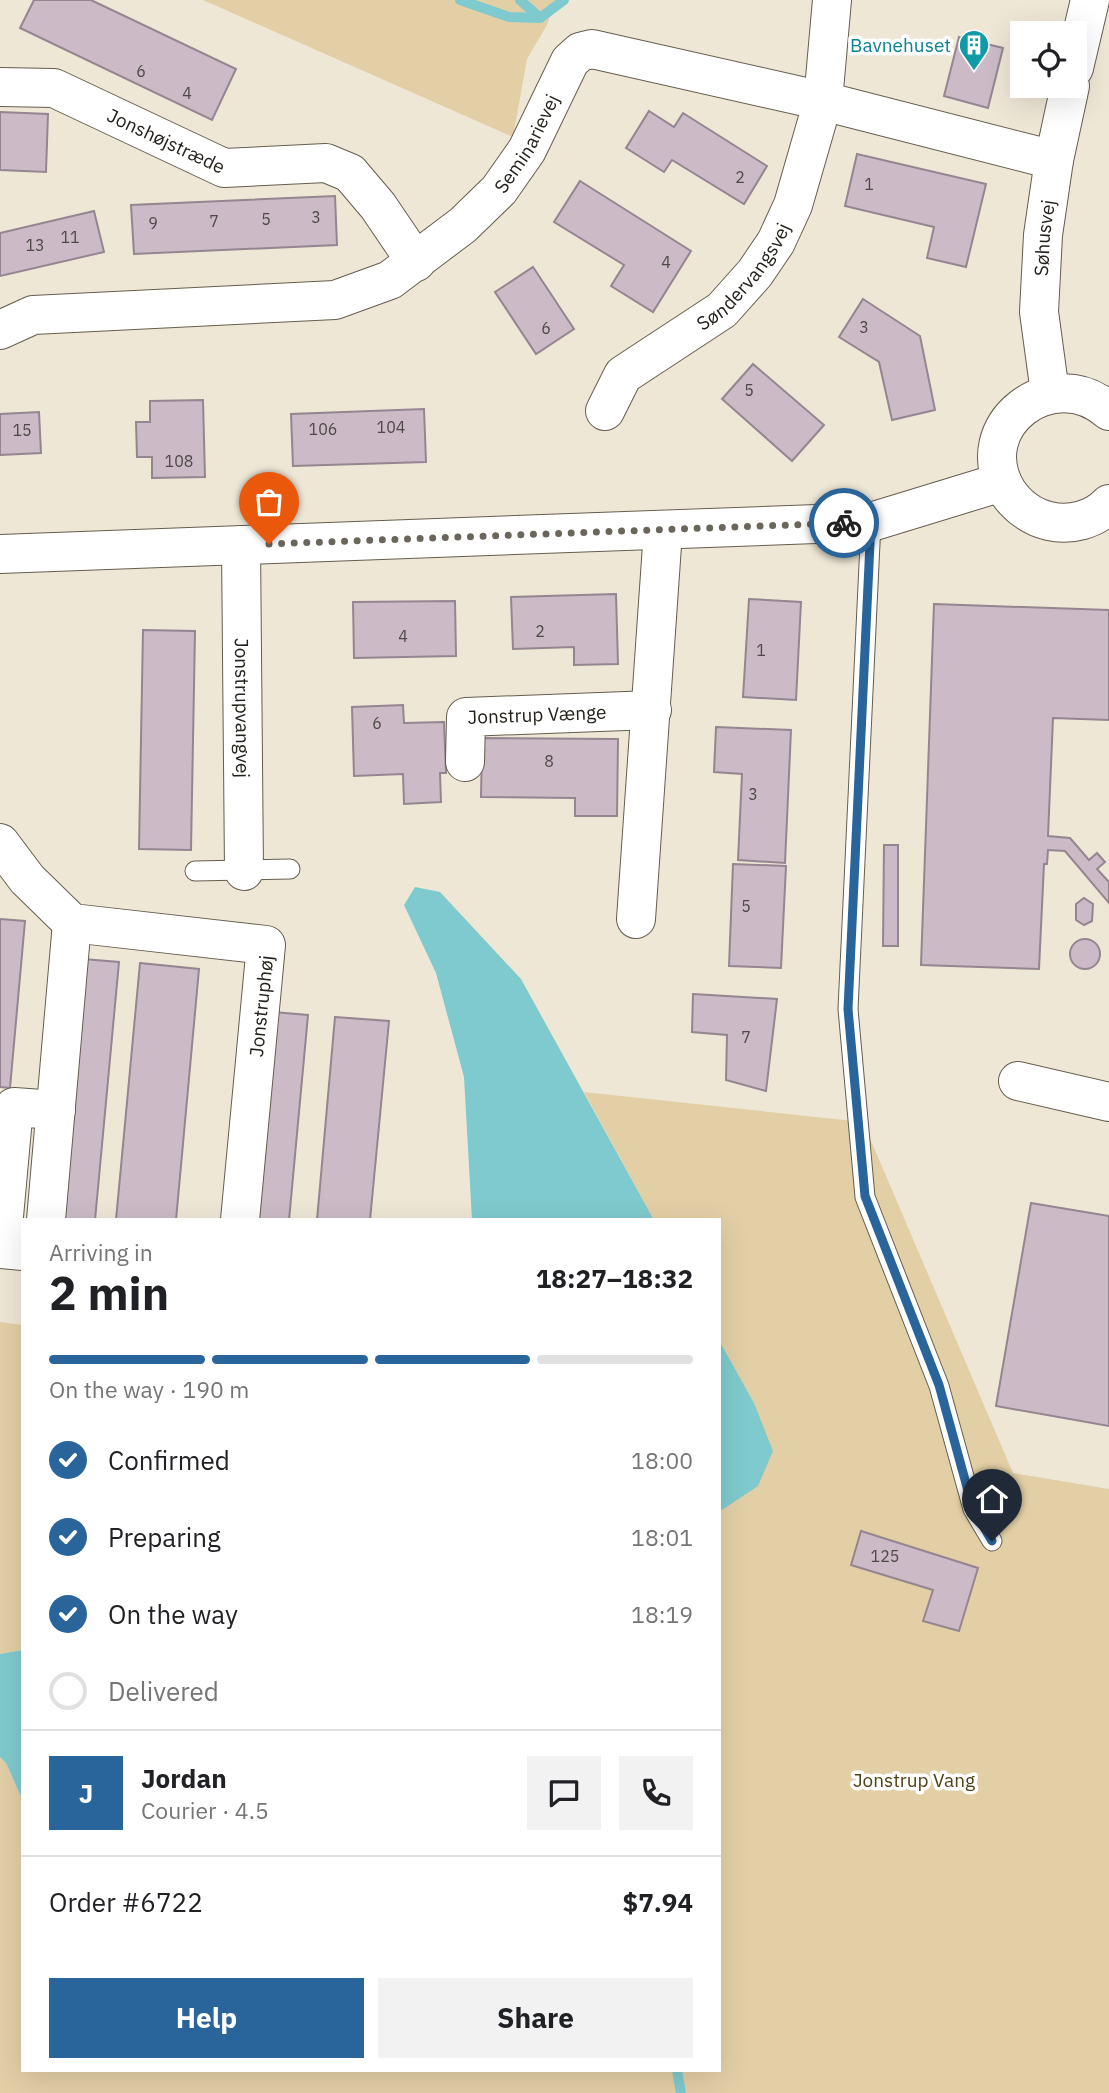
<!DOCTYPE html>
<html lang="en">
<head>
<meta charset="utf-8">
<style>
  :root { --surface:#fff; --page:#f2f2f2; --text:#202124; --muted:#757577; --line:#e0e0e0; --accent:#29649b }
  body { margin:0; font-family:"IBM Plex Sans",sans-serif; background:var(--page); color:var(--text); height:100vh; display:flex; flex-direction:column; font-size:26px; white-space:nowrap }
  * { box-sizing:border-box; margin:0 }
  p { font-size:23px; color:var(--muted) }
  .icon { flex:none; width:38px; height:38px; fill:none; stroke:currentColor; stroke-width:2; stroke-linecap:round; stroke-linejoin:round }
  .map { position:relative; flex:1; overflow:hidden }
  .drawer { position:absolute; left:21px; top:1218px; width:700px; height:854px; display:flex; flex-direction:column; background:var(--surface); border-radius:0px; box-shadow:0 7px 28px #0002 }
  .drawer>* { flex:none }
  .fabs { position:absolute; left:1010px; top:21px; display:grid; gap:14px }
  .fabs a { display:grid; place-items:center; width:77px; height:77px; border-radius:0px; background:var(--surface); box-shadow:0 7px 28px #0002; font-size:35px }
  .pin { position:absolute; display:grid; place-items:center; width:60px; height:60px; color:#fff; margin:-72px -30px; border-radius:50% 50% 50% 0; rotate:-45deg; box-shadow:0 0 7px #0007 }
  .pin .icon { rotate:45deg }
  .courier { position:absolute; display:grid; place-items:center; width:70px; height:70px; margin:-35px; border:5px solid #29649b; border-radius:50%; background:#fff; color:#222; box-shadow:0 2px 9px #0007 }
  .overview em { font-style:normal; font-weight:800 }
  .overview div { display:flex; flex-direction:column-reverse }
  .overview { display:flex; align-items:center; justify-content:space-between; height:119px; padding:0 28px }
  h1 { font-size:46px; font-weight:800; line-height:52px }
  .bar { display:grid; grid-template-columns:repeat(4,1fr); gap:10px 7px; align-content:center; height:84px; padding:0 28px }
  .bar i { height:9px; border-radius:5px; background:var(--line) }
  .bar .current { background:var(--accent) }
  .bar p { grid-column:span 4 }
  .line { display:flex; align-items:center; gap:18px; padding:0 28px; border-top:2px solid var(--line) }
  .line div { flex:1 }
  .round { display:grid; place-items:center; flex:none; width:74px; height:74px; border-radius:0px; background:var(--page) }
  ol { padding:0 28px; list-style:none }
  li { display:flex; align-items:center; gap:21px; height:77px }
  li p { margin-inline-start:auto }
  li .icon { padding:7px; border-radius:50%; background:var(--accent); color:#fff; stroke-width:4 }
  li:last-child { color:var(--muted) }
  li i { width:38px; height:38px; border:4px solid var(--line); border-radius:50% }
  .primary-button { display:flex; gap:14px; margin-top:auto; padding:14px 28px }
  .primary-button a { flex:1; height:80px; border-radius:0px; background:var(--accent); color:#fff; font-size:28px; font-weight:800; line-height:80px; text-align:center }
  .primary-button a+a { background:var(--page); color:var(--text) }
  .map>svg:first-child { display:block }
  .green { fill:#e3cfa6 }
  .water { fill:#7fcace }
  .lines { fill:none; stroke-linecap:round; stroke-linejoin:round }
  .stream { stroke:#7fcace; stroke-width:10 }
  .building { fill:#ccbbc6; stroke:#958590; stroke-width:2 }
  .service-casing { stroke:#655e4f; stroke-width:21 }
  .minor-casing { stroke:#655e4f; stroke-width:40 }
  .tertiary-casing { stroke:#655e4f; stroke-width:40 }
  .service { stroke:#fff; stroke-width:19 }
  .minor { stroke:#fff; stroke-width:38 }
  .tertiary { stroke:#fff; stroke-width:38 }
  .done { stroke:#6b665c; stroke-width:7; stroke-dasharray:0 12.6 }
  .route { stroke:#29649b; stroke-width:9 }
  .labels { text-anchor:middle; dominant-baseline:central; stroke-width:7; stroke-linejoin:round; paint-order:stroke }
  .number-label { font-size:16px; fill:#4e4846 }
  .culture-label { font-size:19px; fill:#0d838f; stroke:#fff; text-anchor:end }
  .street-label { font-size:19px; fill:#24211b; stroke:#fff }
  .park-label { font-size:19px; fill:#524016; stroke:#fff }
</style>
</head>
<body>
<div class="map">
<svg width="1109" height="2093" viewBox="0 0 1109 2093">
  <rect width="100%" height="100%" fill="#efe7d6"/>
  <!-- green -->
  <g class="green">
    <polygon points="203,0 555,0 547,25 527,59 513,137"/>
    <polygon points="584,1092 863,1122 1013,1473 1109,1489 1109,2093 0,2093 0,1757 6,1763 23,1801 23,2070 719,2070 719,1512 758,1485 754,1403 719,1340 719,1220 654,1220"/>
    <polygon points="0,1322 23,1325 23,1650 0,1654"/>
  </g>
  <!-- water -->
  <g class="water">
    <polygon points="415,887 440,892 521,979 654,1220 472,1220 464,1077 436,973 404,905"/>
    <polygon points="719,1340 754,1403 773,1451 758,1486 719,1512"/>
    <polygon points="23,1650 23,1801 6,1763 0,1757 0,1654"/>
  </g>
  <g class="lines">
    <!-- stream -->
    <g class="stream">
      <polyline points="460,0 509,17 540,18 564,0"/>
      <polyline points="520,0 540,18"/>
      <polyline points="677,2070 681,2093"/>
    </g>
  </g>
  <!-- building -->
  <g class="building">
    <polygon points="34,0 91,0 236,69 212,120 20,28"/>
    <polygon points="959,37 1003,48 988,108 944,96"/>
    <polygon points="649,111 674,127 683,113 767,166 744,204 672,160 664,172 626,148"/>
    <polygon points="0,112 48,114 46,172 0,170"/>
    <polygon points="857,154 986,184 966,267 927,258 934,227 845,206"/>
    <polygon points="580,181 691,251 653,312 611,286 624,265 554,222"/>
    <polygon points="335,196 337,245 134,254 131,205"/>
    <polygon points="94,211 104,252 0,276 0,233"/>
    <polygon points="533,267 574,329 536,354 495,292"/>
    <polygon points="863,299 920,336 935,410 892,420 879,362 839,337"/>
    <polygon points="753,364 824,425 792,461 722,399"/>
    <polygon points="203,400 205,477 152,478 152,457 137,457 136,422 150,422 150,401"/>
    <polygon points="424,409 426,462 293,466 291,414"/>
    <polygon points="39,412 41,453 0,455 0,414"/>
    <polygon points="616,594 618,664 574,665 574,647 513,649 511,597"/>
    <polygon points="749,599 801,602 796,700 743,697"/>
    <polygon points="455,601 456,656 354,658 353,602"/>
    <polygon points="934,604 1109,610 1109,720 1053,718 1048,836 1070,838 1089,860 1097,853 1105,862 1097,869 1109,882 1109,903 1065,851 1048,850 1047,864 1044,864 1039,969 921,965"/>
    <polygon points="143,630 195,631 191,850 139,849"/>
    <polygon points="403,705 404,723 444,722 446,773 440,773 441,802 404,804 403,774 354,776 352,707"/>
    <polygon points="716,727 791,730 785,863 738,860 742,774 714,772"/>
    <polygon points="482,738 618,739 617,816 575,816 575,798 481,797"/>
    <polygon points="884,845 898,845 898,946 883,946"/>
    <polygon points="733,864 786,866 781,968 729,966"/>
    <polygon points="1084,898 1093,904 1092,921 1084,925 1076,920 1076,904"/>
    <polygon points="0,919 25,921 10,1088 0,1087"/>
    <circle cx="1085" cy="954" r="15"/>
    <polygon points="83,959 119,962 95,1220 58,1220"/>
    <polygon points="140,963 199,969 176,1220 116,1220"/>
    <polygon points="693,994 777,999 766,1091 726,1080 727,1035 692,1032"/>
    <polygon points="273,1012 308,1015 289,1220 254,1220"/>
    <polygon points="335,1017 389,1021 370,1220 317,1220"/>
    <polygon points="1031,1203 1109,1216 1109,1426 996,1406"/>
    <polygon points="861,1531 978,1568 959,1631 923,1621 933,1590 851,1565"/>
  </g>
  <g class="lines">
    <!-- service casing -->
    <g class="service-casing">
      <g id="service">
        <polyline points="871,522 848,1009 865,1197 939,1386 973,1509 992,1541"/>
        <polyline points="195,871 290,869"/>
      </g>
    </g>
    <!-- minor casing -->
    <g class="minor-casing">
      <g id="minor">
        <polyline points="1074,68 1090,0"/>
        <path id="s1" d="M0,87L54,88L224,168L326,163L350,173L378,206L416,262"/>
        <path id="s2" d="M0,330L33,315L335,300L390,280L463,225L499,190L527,150L570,61L580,52L592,49L823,101L1054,160"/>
        <path id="s3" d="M1050,393L1039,312L1043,235L1054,160L1070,86"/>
        <path id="s4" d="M605,411L623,375L722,310L755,273L776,242L793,205L823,101L832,0"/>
        <path id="s5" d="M241,545L244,871"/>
        <path id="s6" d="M465,762L466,717L652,710"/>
        <polyline points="0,843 27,879 72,923 266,945 240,1220"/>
        <polyline points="636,919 663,531"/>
        <polyline points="1018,1081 1109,1102"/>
        <polyline points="46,1220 72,923"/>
        <polyline points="23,1251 1,1249 14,1107 56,1110"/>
      </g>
    </g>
    <!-- tertiary casing -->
    <g class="tertiary-casing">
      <g id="tertiary">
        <path d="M1109,411C1052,361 968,426 1007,491C1017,506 1032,517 1049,521C1070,526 1094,520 1109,504"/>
        <polyline points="0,554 871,522 1002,482"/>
      </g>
    </g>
    <!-- service -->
    <use href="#service" class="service"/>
    <!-- minor -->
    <use href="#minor" class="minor"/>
    <!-- tertiary -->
    <use href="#tertiary" class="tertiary"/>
  </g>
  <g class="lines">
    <!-- done -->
    <polyline class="done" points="269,544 844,523"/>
    <!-- route -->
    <polyline class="route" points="844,523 871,522 848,1009 865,1196 939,1385 973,1509 992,1541"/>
  </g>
  <!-- icons -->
  <defs>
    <g id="building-pin" transform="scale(1.575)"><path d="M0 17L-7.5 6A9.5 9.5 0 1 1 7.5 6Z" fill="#0f9aa8" stroke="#fff"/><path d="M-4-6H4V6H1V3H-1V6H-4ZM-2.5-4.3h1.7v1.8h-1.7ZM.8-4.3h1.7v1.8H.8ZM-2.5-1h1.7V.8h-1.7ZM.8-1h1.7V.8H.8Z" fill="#fff"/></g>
  </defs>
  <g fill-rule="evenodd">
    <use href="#building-pin" x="974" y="45"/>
  </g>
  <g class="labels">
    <!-- number labels -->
    <g class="number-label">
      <text x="141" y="71">6</text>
      <text x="187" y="93">4</text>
      <text x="740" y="177">2</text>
      <text x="869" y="184">1</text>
      <text x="316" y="217">3</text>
      <text x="266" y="219">5</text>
      <text x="214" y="221">7</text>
      <text x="153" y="223">9</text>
      <text x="70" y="237">11</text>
      <text x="35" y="245">13</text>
      <text x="666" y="262">4</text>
      <text x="864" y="327">3</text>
      <text x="546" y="328">6</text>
      <text x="749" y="390">5</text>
      <text x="391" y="427">104</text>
      <text x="323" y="429">106</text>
      <text x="22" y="430">15</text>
      <text x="179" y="461">108</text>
      <text x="540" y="631">2</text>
      <text x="403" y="636">4</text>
      <text x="761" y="650">1</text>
      <text x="377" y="723">6</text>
      <text x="549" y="761">8</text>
      <text x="753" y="794">3</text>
      <text x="746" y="906">5</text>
      <text x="746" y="1037">7</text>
      <text x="885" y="1556">125</text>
    </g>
    <!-- culture labels -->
    <g class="culture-label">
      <text x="951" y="45">Bavnehuset</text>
    </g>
    <!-- street labels -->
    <g class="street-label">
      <text stroke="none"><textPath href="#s1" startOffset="178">Jonshøjstræde</textPath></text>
      <text stroke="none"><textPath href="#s2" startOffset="593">Seminarievej</textPath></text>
      <text stroke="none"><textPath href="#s3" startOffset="156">Søhusvej</textPath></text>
      <text stroke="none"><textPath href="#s4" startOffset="198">Søndervangsvej</textPath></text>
      <text stroke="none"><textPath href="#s5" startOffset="163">Jonstrupvangvej</textPath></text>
      <text stroke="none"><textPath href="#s6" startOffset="116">Jonstrup Vænge</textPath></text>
      <text transform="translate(261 1006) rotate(-84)">Jonstruphøj</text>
    </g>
    <!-- park labels -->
    <g class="park-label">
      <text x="914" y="1780">Jonstrup Vang</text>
    </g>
  </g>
</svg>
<div class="fabs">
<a><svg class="icon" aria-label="locate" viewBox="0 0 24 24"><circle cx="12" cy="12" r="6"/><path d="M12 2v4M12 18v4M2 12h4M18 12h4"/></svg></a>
</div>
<div class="pin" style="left:269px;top:544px;background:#ea580c"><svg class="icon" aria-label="bag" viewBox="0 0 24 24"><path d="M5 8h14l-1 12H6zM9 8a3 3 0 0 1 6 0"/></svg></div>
<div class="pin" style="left:992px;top:1541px;background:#1f2937"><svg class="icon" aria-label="home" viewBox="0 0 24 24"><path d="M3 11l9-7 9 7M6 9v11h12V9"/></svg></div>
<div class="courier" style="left:844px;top:523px"><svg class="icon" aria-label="bike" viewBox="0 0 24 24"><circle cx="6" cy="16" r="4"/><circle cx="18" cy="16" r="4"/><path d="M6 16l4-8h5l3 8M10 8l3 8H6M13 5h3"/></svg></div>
<section class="drawer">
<div class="overview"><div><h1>2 min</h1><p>Arriving in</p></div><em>18:27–18:32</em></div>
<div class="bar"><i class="current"></i><i class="current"></i><i class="current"></i><i></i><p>On the way · 190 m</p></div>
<ol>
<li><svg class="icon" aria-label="check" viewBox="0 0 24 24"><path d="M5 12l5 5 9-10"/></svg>Confirmed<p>18:00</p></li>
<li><svg class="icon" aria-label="check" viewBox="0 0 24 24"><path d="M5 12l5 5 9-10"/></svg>Preparing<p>18:01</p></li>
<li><svg class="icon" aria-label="check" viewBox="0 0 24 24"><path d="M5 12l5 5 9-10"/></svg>On the way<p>18:19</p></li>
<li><i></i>Delivered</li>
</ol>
<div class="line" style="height:126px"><b class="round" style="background:var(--accent);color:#fff">J</b><div><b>Jordan</b><p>Courier · 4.5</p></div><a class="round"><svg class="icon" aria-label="chat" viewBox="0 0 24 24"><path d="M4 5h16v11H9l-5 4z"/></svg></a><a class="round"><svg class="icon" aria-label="phone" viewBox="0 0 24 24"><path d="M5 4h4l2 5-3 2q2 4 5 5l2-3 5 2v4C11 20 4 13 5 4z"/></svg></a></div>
<div class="line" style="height:91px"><div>Order #6722</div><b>$7.94</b></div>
<div class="primary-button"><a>Help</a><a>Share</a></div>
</section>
</div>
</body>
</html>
